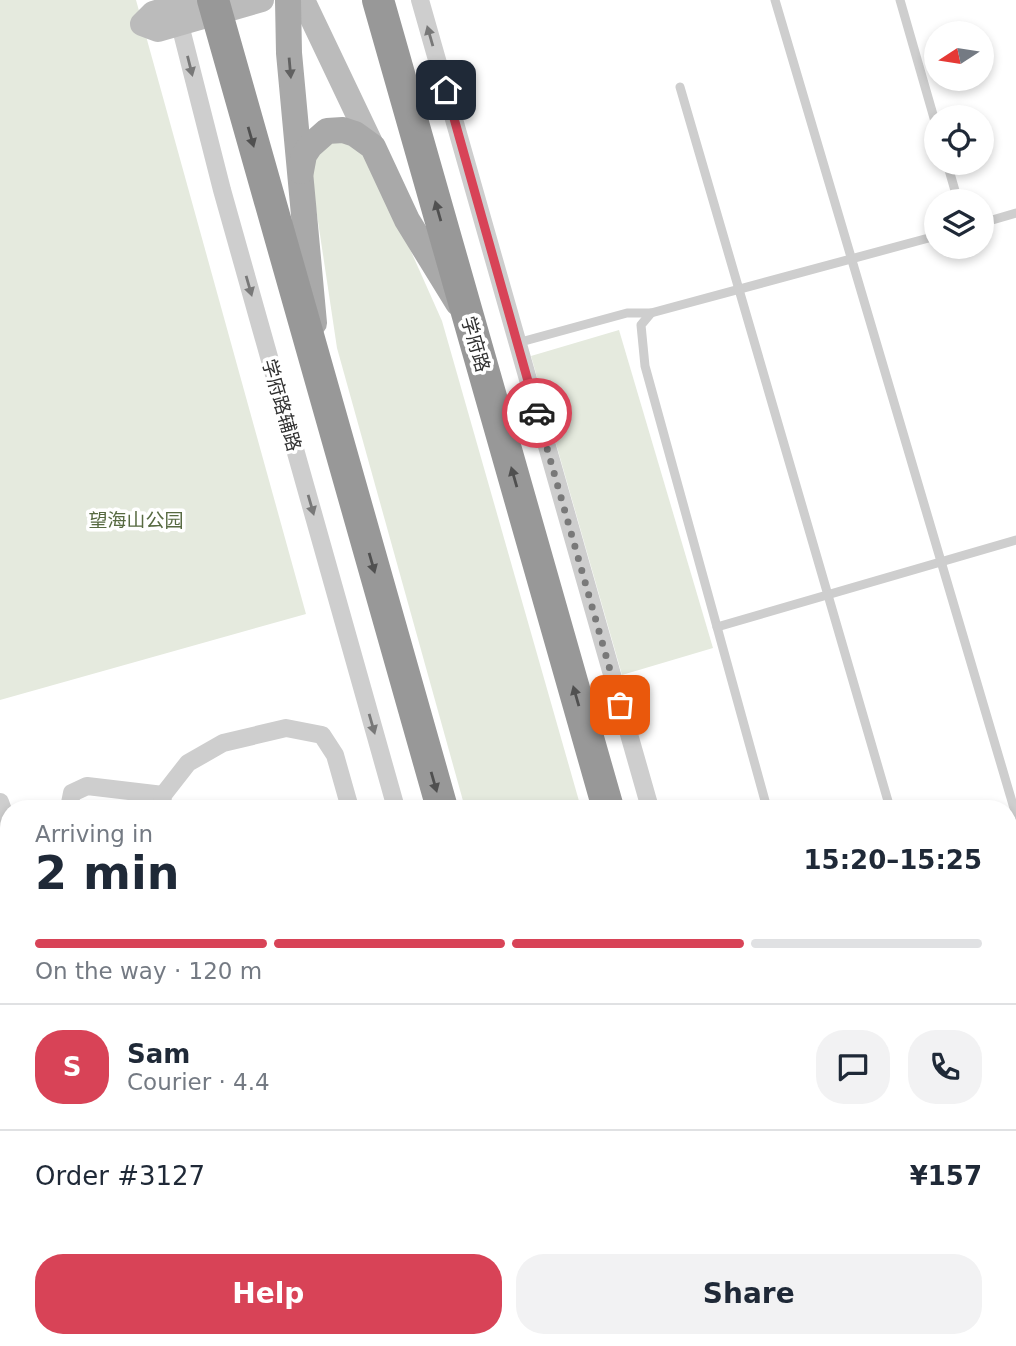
<!DOCTYPE html>
<html lang="en">
<head>
<meta charset="utf-8">
<style>
  :root { --surface:#fff; --page:#f2f2f3; --text:#1f2937; --muted:#747a83; --line:#e0e1e3; --accent:#d84357 }
  body { margin:0; font-family:"DejaVu Sans","Noto Sans SC",sans-serif; background:var(--page); color:var(--text); height:100vh; display:flex; flex-direction:column; font-size:26px; white-space:nowrap }
  * { box-sizing:border-box; margin:0 }
  p { font-size:23px; color:var(--muted) }
  .icon { flex:none; width:38px; height:38px; fill:none; stroke:currentColor; stroke-width:2; stroke-linecap:round; stroke-linejoin:round }
  .map { position:relative; flex:1; overflow:hidden }
  .panel { position:absolute; left:0px; top:800px; width:1017px; height:548px; display:flex; flex-direction:column; background:var(--surface); border-radius:28px 28px 0 0; box-shadow:0 4px 10px #0003 }
  .panel>* { flex:none }
  .needle { width:46px; rotate:258deg }
  .controls { position:absolute; left:924px; top:21px; display:grid; gap:14px }
  .controls a { display:grid; place-items:center; width:70px; height:70px; border-radius:50%; background:var(--surface); box-shadow:0 4px 10px #0003; font-size:35px }
  .pin { position:absolute; display:grid; place-items:center; width:60px; height:60px; color:#fff; margin:-30px; border-radius:14px; box-shadow:0 4px 10px #0006 }
  .courier { position:absolute; display:grid; place-items:center; width:70px; height:70px; margin:-35px; border:5px solid #d84357; border-radius:50%; background:#fff; color:#222; box-shadow:0 2px 9px #0007 }
  .overview em { font-style:normal; font-weight:700 }
  .overview div { display:flex; flex-direction:column-reverse }
  .overview { display:flex; align-items:center; justify-content:space-between; height:119px; padding:0 35px }
  h1 { font-size:46px; font-weight:700; line-height:52px }
  .bar { display:grid; grid-template-columns:repeat(4,1fr); gap:10px 7px; align-content:center; height:84px; padding:0 35px }
  .bar i { height:9px; border-radius:5px; background:var(--line) }
  .bar .active { background:var(--accent) }
  .bar p { grid-column:span 4 }
  .line { display:flex; align-items:center; gap:18px; padding:0 35px; border-top:2px solid var(--line) }
  .line div { flex:1 }
  .round { display:grid; place-items:center; flex:none; width:74px; height:74px; border-radius:28px; background:var(--page) }
  .primary-button { display:flex; gap:14px; margin-top:auto; padding:14px 35px }
  .primary-button a { flex:1; height:80px; border-radius:28px; background:var(--accent); color:#fff; font-size:28px; font-weight:700; line-height:80px; text-align:center }
  .primary-button a+a { background:var(--page); color:var(--text) }
  .map>svg:first-child { display:block }
  .green { fill:#e5eade }
  .lines { fill:none; stroke-linecap:round; stroke-linejoin:round }
  .lane { stroke:#cecece; stroke-width:9 }
  .street { stroke:#cecece; stroke-width:18 }
  .secondary { stroke:#bbb; stroke-width:24 }
  .primary { stroke:#a9a9a9; stroke-width:26 }
  .highway { stroke:#989898; stroke-width:32 }
  .oneway { fill:#787878 }
  .oneway2 { fill:#616161 }
  .oneway3 { fill:#505050 }
  .done { stroke:#797979; stroke-width:7; stroke-dasharray:0 12.6 }
  .route { stroke:#d84357; stroke-width:9 }
  .labels { text-anchor:middle; dominant-baseline:central; stroke-width:7; stroke-linejoin:round; paint-order:stroke }
  .street-label { font-size:19px; fill:#313131; stroke:#fff }
  .park-label { font-size:19px; fill:#576a41; stroke:#fff }
</style>
</head>
<body>
<div class="map">
<svg width="1016" height="1346" viewBox="0 0 1016 1346">
  <rect width="100%" height="100%" fill="#fff"/>
  <!-- green -->
  <g class="green">
    <polygon points="0,0 136,0 306,614 0,700"/>
    <polygon points="345,137 369,157 442,321 581,808 465,808 337,348 310,168 318,146"/>
    <polygon points="619,330 713,648 622,675 531,356"/>
    <polygon points="0,1001 9,1023 10,1339 2,1346 0,1346"/>
    <polygon points="613,1339 731,1339 733,1346 615,1346"/>
  </g>
  <g class="lines">
    <!-- lane -->
    <g class="lane">
      <polyline points="775,0 1016,815"/>
      <polyline points="900,0 936,125"/>
      <polyline points="680,87 890,808"/>
      <polyline points="947,163 958,201"/>
      <polyline points="982,223 1016,213"/>
      <polyline points="651,313 641,325 645,366 767,808"/>
      <polyline points="517,343 627,313 651,313 936,236"/>
      <polyline points="717,627 1016,540"/>
      <polyline points="1008,866 1016,864"/>
      <polyline points="1008,933 1016,927"/>
      <polyline points="1008,1057 1016,1067"/>
      <polyline points="0,1093 9,1124"/>
      <polyline points="1008,1259 1016,1269"/>
      <polyline points="0,1288 9,1248"/>
    </g>
    <!-- street -->
    <g class="street">
      <polyline points="420,0 650,808"/>
      <polyline points="177,13 222,190 396,808"/>
      <polyline points="0,802 9,827"/>
      <polyline points="69,808 72,793 87,786 163,795"/>
      <polyline points="162,808 163,795 188,763 223,743 286,728 322,735 335,755 350,808"/>
      <polyline points="171,1339 182,1346"/>
      <polyline points="498,1339 500,1346"/>
      <polyline points="548,1339 550,1346"/>
      <polyline points="798,1339 800,1346"/>
      <polyline points="235,1346 238,1339"/>
    </g>
    <!-- secondary -->
    <g class="secondary">
      <polyline points="195,0 153,13 142,24 158,30 262,0"/>
      <polyline points="303,0 373,147"/>
    </g>
    <!-- primary -->
    <g class="primary">
      <polyline points="288,0 289,53 314,323"/>
      <polyline points="301,171 304,155 310,146 327,131 343,130 355,134 373,147 407,220 458,303"/>
    </g>
    <!-- highway -->
    <g class="highway">
      <polyline points="213,0 442,808"/>
      <polyline points="378,0 608,808"/>
      <polyline points="592,1339 594,1346"/>
      <polyline points="759,1339 761,1346"/>
    </g>
  </g>
  <!-- one-way arrows -->
  <defs><path id="oneway-solid" d="M-6-.8H1V-3.2L6.5 0L1 3.2V.8H-6Z" transform="scale(1.75)"/></defs>
  <g class="oneway">
    <use href="#oneway-solid" transform="translate(430 36) rotate(-106)"/>
    <use href="#oneway-solid" transform="translate(190 66) rotate(76)"/>
    <use href="#oneway-solid" transform="translate(249 286) rotate(74)"/>
    <use href="#oneway-solid" transform="translate(311 505) rotate(74)"/>
    <use href="#oneway-solid" transform="translate(372 724) rotate(74)"/>
  </g>
  <use class="oneway2" href="#oneway-solid" transform="translate(290 68) rotate(85)"/>
  <g class="oneway3">
    <use href="#oneway-solid" transform="translate(251 137) rotate(74)"/>
    <use href="#oneway-solid" transform="translate(438 211) rotate(-106)"/>
    <use href="#oneway-solid" transform="translate(514 477) rotate(-106)"/>
    <use href="#oneway-solid" transform="translate(372 563) rotate(74)"/>
    <use href="#oneway-solid" transform="translate(576 696) rotate(-106)"/>
    <use href="#oneway-solid" transform="translate(434 782) rotate(74)"/>
  </g>
  <g class="lines">
    <!-- done -->
    <polyline class="done" points="537,413 620,705"/>
    <!-- route -->
    <polyline class="route" points="446,90 537,413"/>
  </g>
  <g class="labels">
    <!-- street labels -->
    <g class="street-label">
      <text transform="translate(476 344) rotate(74)">学府路</text>
      <text transform="translate(282 405) rotate(74)">学府路辅路</text>
    </g>
    <!-- park labels -->
    <g class="park-label">
      <text x="136" y="520">望海山公园</text>
    </g>
  </g>
</svg>
<div class="controls">
<a><svg class="needle" viewBox="-14 -14 28 28"><path d="M0-13l5 13h-10z" fill="#e53935"/><path d="M0 13l5-13h-10z" fill="#747a83"/></svg></a>
<a><svg class="icon" aria-label="locate" viewBox="0 0 24 24"><circle cx="12" cy="12" r="6"/><path d="M12 2v4M12 18v4M2 12h4M18 12h4"/></svg></a>
<a><svg class="icon" aria-label="layers" viewBox="0 0 24 24"><path d="M12 4l9 5-9 5-9-5zM3 14l9 5 9-5"/></svg></a>
</div>
<div class="pin" style="left:620px;top:705px;background:#ea580c"><svg class="icon" aria-label="bag" viewBox="0 0 24 24"><path d="M5 8h14l-1 12H6zM9 8a3 3 0 0 1 6 0"/></svg></div>
<div class="pin" style="left:446px;top:90px;background:#1f2937"><svg class="icon" aria-label="home" viewBox="0 0 24 24"><path d="M3 11l9-7 9 7M6 9v11h12V9"/></svg></div>
<div class="courier" style="left:537px;top:413px"><svg class="icon" aria-label="car" viewBox="0 0 24 24"><path d="M5 17H2v-5l4-1 3-4h7l3 4 3 1v5h-3M9 17h6M6 11h13"/><circle cx="7" cy="17" r="2"/><circle cx="17" cy="17" r="2"/></svg></div>
<section class="panel">
<div class="overview"><div><h1>2 min</h1><p>Arriving in</p></div><em>15:20–15:25</em></div>
<div class="bar"><i class="active"></i><i class="active"></i><i class="active"></i><i></i><p>On the way · 120 m</p></div>
<div class="line" style="height:126px"><b class="round" style="background:var(--accent);color:#fff">S</b><div><b>Sam</b><p>Courier · 4.4</p></div><a class="round"><svg class="icon" aria-label="chat" viewBox="0 0 24 24"><path d="M4 5h16v11H9l-5 4z"/></svg></a><a class="round"><svg class="icon" aria-label="phone" viewBox="0 0 24 24"><path d="M5 4h4l2 5-3 2q2 4 5 5l2-3 5 2v4C11 20 4 13 5 4z"/></svg></a></div>
<div class="line" style="height:91px"><div>Order #3127</div><b>¥157</b></div>
<div class="primary-button"><a>Help</a><a>Share</a></div>
</section>
</div>
</body>
</html>
